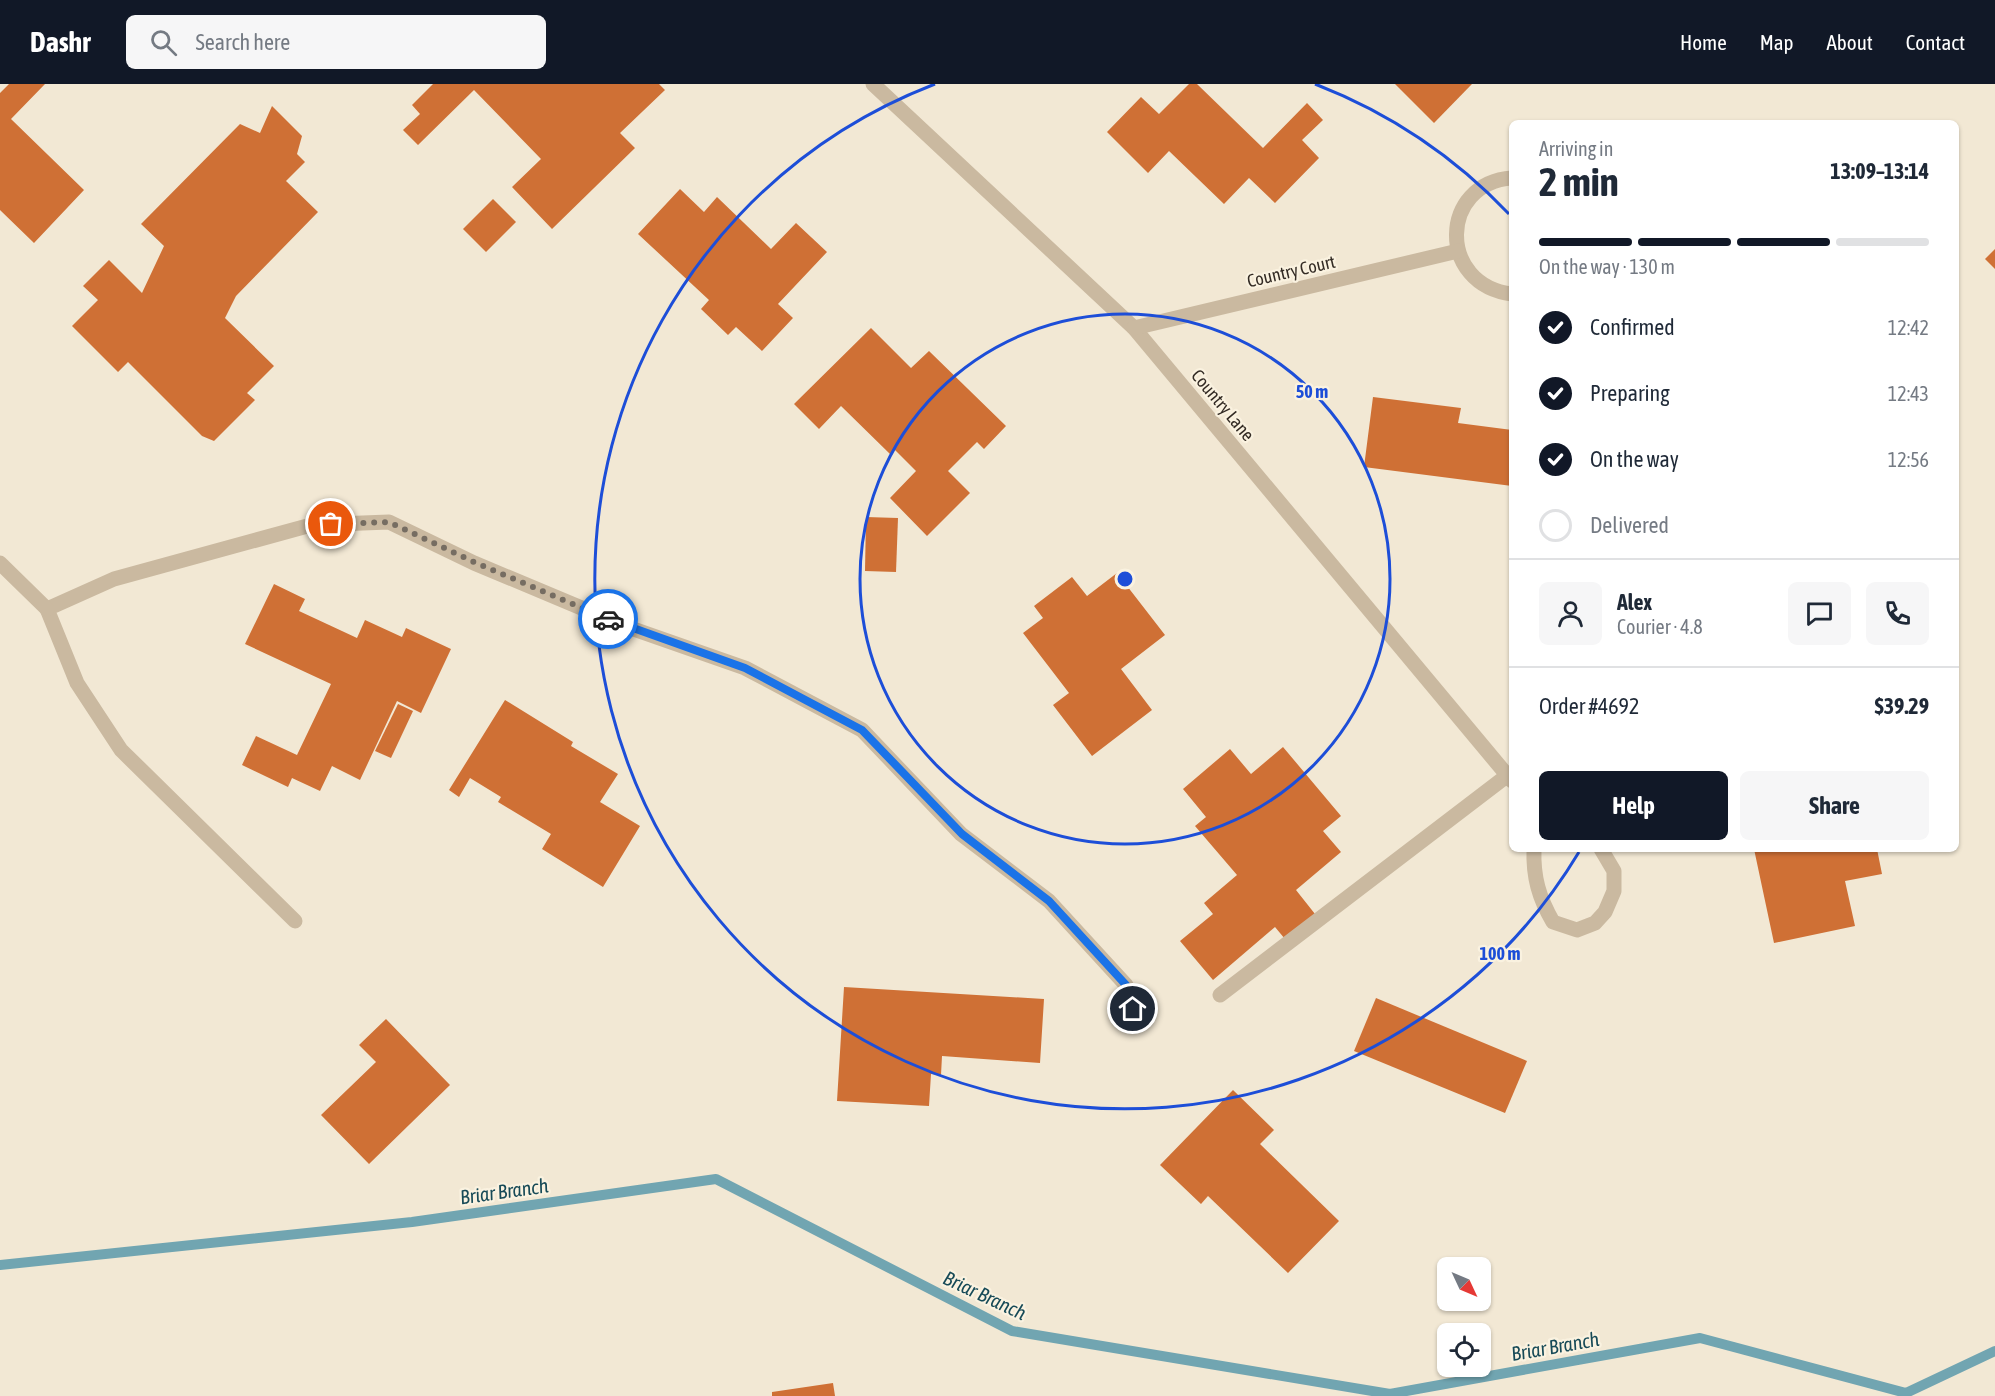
<!DOCTYPE html>
<html lang="en">
<head>
<meta charset="utf-8">
<style>
  :root { --surface:#fff; --page:#f6f6f7; --text:#1f2937; --muted:#747a83; --line:#e0e1e3; --accent:#111827 }
  body { margin:0; font-family:"Asap Condensed",sans-serif; background:var(--page); color:var(--text); height:100vh; display:flex; flex-direction:column; font-size:22px; white-space:nowrap }
  * { box-sizing:border-box; margin:0 }
  p { font-size:20px; color:var(--muted) }
  .icon { flex:none; width:33px; height:33px; fill:none; stroke:currentColor; stroke-width:2; stroke-linecap:round; stroke-linejoin:round }
  .map { position:relative; flex:1; overflow:hidden }
  .side { position:absolute; left:1509px; top:36px; width:450px; height:732px; display:flex; flex-direction:column; background:var(--surface); border-radius:9px; box-shadow:0 2px 4px #0004 }
  .side>* { flex:none }
  .needle { width:39px; rotate:134deg }
  .tools { position:absolute; left:1437px; top:1173px; display:grid; gap:12px }
  .tools a { display:grid; place-items:center; width:54px; height:54px; border-radius:9px; background:var(--surface); box-shadow:0 2px 4px #0004; font-size:30px }
  .pin { position:absolute; display:grid; place-items:center; width:51px; height:51px; color:#fff; margin:-26px; border:3px solid #fff; border-radius:50%; box-shadow:0 2px 6px #0007 }
  .courier { position:absolute; display:grid; place-items:center; width:60px; height:60px; margin:-30px; border:4px solid #1a73e8; border-radius:50%; background:#fff; color:#222; box-shadow:0 2px 8px #0007 }
  .overview em { font-style:normal; font-weight:700 }
  .overview div { display:flex; flex-direction:column-reverse }
  .overview { display:flex; align-items:center; justify-content:space-between; height:102px; padding:0 30px }
  h1 { font-size:39px; font-weight:700; line-height:45px }
  .bar { display:grid; grid-template-columns:repeat(4,1fr); gap:9px 6px; align-content:center; height:72px; padding:0 30px }
  .bar i { height:8px; border-radius:4px; background:var(--line) }
  .bar .active { background:var(--accent) }
  .bar p { grid-column:span 4 }
  .line { display:flex; align-items:center; gap:15px; padding:0 30px; border-top:2px solid var(--line) }
  .line div { flex:1 }
  .round { display:grid; place-items:center; flex:none; width:63px; height:63px; border-radius:9px; background:var(--page) }
  ol { padding:0 30px; list-style:none }
  li { display:flex; align-items:center; gap:18px; height:66px }
  li p { margin-inline-start:auto }
  li .icon { padding:6px; border-radius:50%; background:var(--accent); color:#fff; stroke-width:4 }
  li:last-child { color:var(--muted) }
  li i { width:33px; height:33px; border:3px solid var(--line); border-radius:50% }
  .primary-button { display:flex; gap:12px; margin-top:auto; padding:12px 30px }
  .primary-button a { flex:1; height:69px; border-radius:9px; background:var(--accent); color:#fff; font-size:24px; font-weight:700; line-height:69px; text-align:center }
  .primary-button a+a { background:var(--page); color:var(--text) }
  header { display:flex; align-items:center; gap:36px; box-sizing:border-box; height:84px; padding:0 30px; background:var(--accent); color:#fff }
  header strong { font-size:28px }
  nav { display:flex; gap:33px; margin-inline-start:auto; font-size:21px }
  .search { width:420px; height:54px; background:var(--page); display:flex; align-items:center; gap:15px; box-sizing:border-box; padding:0 21px; border-radius:9px; color:var(--muted); font-size:22px }
  .map>svg:first-child { display:block }
  .lines { fill:none; stroke-linecap:round; stroke-linejoin:round }
  .stream { stroke:#71a5b1; stroke-width:10 }
  .building { fill:#cf7035 }
  .lane { stroke:#cab9a0; stroke-width:15 }
  .street { stroke:#cab9a0; stroke-width:15 }
  .done { stroke:#766d62; stroke-width:6; stroke-dasharray:0 10.8 }
  .route { stroke:#1a73e8; stroke-width:8 }
  .ring { fill:none; stroke:#1d4ed8; stroke-width:3 }
  .labels { text-anchor:middle; dominant-baseline:central; stroke-width:4.5; stroke-linejoin:round; paint-order:stroke }
  .street-label { font-size:18px; fill:#332b24; stroke:#faf2e0 }
  .water-label { font-size:20px; font-style:italic; fill:#174a57; stroke:#faf2e0 }
  .centre { fill:#1d4ed8; stroke:#faf2e0; stroke-width:3 }
  .ring-label { font-size:18px; text-anchor:middle; font-weight:bold; fill:#1d4ed8; stroke:#faf2e0; stroke-width:4.5; stroke-linejoin:round; paint-order:stroke }
</style>
</head>
<body>
<header>
<strong>Dashr</strong>
<div class="search"><svg class="icon" aria-label="search" viewBox="0 0 24 24"><circle cx="10" cy="10" r="6"/><path d="M15 15l6 6"/></svg>Search here</div>
<nav><a>Home</a><a>Map</a><a>About</a><a>Contact</a></nav>
</header>
<div class="map">
<svg width="1995" height="1312" viewBox="0 0 1995 1312">
  <rect width="100%" height="100%" fill="#f2e8d4"/>
  <g class="lines">
    <!-- stream -->
    <polyline class="stream" points="0,1181 412,1138 716,1095 1012,1247 1390,1310 1700,1254 1906,1309 1995,1267"/>
  </g>
  <!-- building -->
  <g class="building">
    <polygon points="9,0 45,0 11,35 84,106 34,159 0,126 0,9"/>
    <polygon points="433,0 659,0 665,6 620,49 635,64 552,145 512,103 541,75 474,6 418,61 403,46 420,30 412,21"/>
    <polygon points="1189,0 1197,0 1263,64 1307,19 1323,36 1302,56 1319,74 1275,119 1249,94 1224,120 1169,67 1148,89 1107,48 1141,13 1159,30"/>
    <polygon points="1395,0 1472,0 1434,39"/>
    <polygon points="272,22 302,52 297,70 305,78 286,97 318,128 236,212 225,234 274,282 247,309 255,316 214,357 202,352 128,278 118,288 72,242 98,216 83,202 109,176 142,209 164,162 141,140 240,40 260,49"/>
    <polygon points="680,105 704,128 717,113 771,165 796,139 827,168 778,220 793,234 762,267 736,243 728,251 701,225 709,216 638,150"/>
    <polygon points="493,115 516,138 486,168 463,145"/>
    <polygon points="1995,165 1995,185 1985,175"/>
    <polygon points="871,244 911,284 929,267 1006,342 984,365 977,358 948,387 970,409 927,452 890,414 916,387 894,365 890,370 841,322 819,345 794,320"/>
    <polygon points="1373,313 1461,324 1458,339 1512,346 1512,402 1364,383"/>
    <polygon points="866,433 898,434 896,488 865,487"/>
    <polygon points="1117,489 1165,551 1121,585 1152,626 1092,672 1053,621 1069,609 1023,549 1043,534 1034,522 1072,493 1087,512"/>
    <polygon points="274,500 305,515 299,527 357,554 365,536 402,553 406,544 451,565 421,629 397,617 360,696 332,682 320,707 292,694 288,703 242,681 256,652 297,671 331,600 245,560"/>
    <polygon points="505,616 573,658 571,662 618,690 600,718 640,742 603,803 542,765 551,750 498,718 501,713 470,694 459,713 449,706"/>
    <polygon points="398,620 413,627 391,674 375,667"/>
    <polygon points="1283,663 1341,732 1323,747 1341,768 1296,806 1315,830 1285,855 1275,843 1213,896 1180,857 1213,830 1204,819 1237,791 1195,742 1206,733 1183,705 1230,665 1251,690"/>
    <polygon points="1754,765 1877,765 1882,790 1845,797 1855,842 1774,859"/>
    <polygon points="844,903 1044,915 1040,979 942,972 941,991 931,990 929,1022 837,1017"/>
    <polygon points="1376,914 1527,977 1505,1029 1354,967"/>
    <polygon points="386,935 450,1001 369,1080 321,1031 376,978 359,961"/>
    <polygon points="1233,1006 1274,1046 1260,1060 1339,1137 1288,1189 1208,1112 1201,1120 1160,1081"/>
    <polygon points="833,1299 835,1312 772,1312 772,1308"/>
  </g>
  <g class="lines">
    <!-- lane -->
    <g class="lane">
      <polyline points="295,837 121,666 77,599 47,525 114,495 311,441 389,438 474,479 622,541 745,584 862,646 961,750 1049,817 1126,901 1133,925"/>
      <polyline points="1220,911 1508,691"/>
    </g>
    <!-- street -->
    <g class="street">
      <polyline points="873,0 1134,244 1512,697"/>
      <path d="M1512,94C1439,99 1437,201 1512,210"/>
      <polyline points="1134,244 1458,167"/>
      <polyline points="0,479 47,525"/>
      <path d="M1534,765C1533,793 1539,814 1553,838L1577,846L1595,839L1605,828L1614,807V787L1601,765"/>
    </g>
  </g>
  <g class="lines">
    <!-- done -->
    <polyline class="done" points="331,440 389,438 474,478 608,535"/>
    <!-- route -->
    <polyline class="route" points="608,535 745,584 862,646 962,750 1049,817 1126,901 1133,925"/>
  </g>
  <!-- distance rings -->
  <g class="ring">
    <circle cx="1125" cy="495" r="265"/>
    <path d="M1579 768A530 530 0 1 1 935 0M1315 0A530 530 0 0 1 1509 130"/>
  </g>
  <g class="labels">
    <!-- street labels -->
    <g class="street-label">
      <text transform="translate(1291 187) rotate(-13)">Country Court</text>
      <text transform="translate(1223 321) rotate(50)">Country Lane</text>
    </g>
    <!-- water labels -->
    <g class="water-label">
      <text transform="translate(504 1107) rotate(-8)">Briar Branch</text>
      <text transform="translate(985 1211) rotate(25)">Briar Branch</text>
      <text transform="translate(1555 1262) rotate(-10)">Briar Branch</text>
    </g>
  </g>
  <circle cx="1125" cy="495" r="9" class="centre"/>
  <g class="ring-label">
    <text x="1312" y="314">50 m</text>
    <text x="1500" y="876">100 m</text>
  </g>
</svg>
<div class="tools">
<a><svg class="needle" viewBox="-14 -14 28 28"><path d="M0-13l5 13h-10z" fill="#e53935"/><path d="M0 13l5-13h-10z" fill="#747a83"/></svg></a>
<a><svg class="icon" aria-label="locate" viewBox="0 0 24 24"><circle cx="12" cy="12" r="6"/><path d="M12 2v4M12 18v4M2 12h4M18 12h4"/></svg></a>
</div>
<div class="pin" style="left:331px;top:440px;background:#ea580c"><svg class="icon" aria-label="bag" viewBox="0 0 24 24"><path d="M5 8h14l-1 12H6zM9 8a3 3 0 0 1 6 0"/></svg></div>
<div class="pin" style="left:1133px;top:925px;background:#1f2937"><svg class="icon" aria-label="home" viewBox="0 0 24 24"><path d="M3 11l9-7 9 7M6 9v11h12V9"/></svg></div>
<div class="courier" style="left:608px;top:535px"><svg class="icon" aria-label="car" viewBox="0 0 24 24"><path d="M5 17H2v-5l4-1 3-4h7l3 4 3 1v5h-3M9 17h6M6 11h13"/><circle cx="7" cy="17" r="2"/><circle cx="17" cy="17" r="2"/></svg></div>
<section class="side">
<div class="overview"><div><h1>2 min</h1><p>Arriving in</p></div><em>13:09–13:14</em></div>
<div class="bar"><i class="active"></i><i class="active"></i><i class="active"></i><i></i><p>On the way · 130 m</p></div>
<ol>
<li><svg class="icon" aria-label="check" viewBox="0 0 24 24"><path d="M5 12l5 5 9-10"/></svg>Confirmed<p>12:42</p></li>
<li><svg class="icon" aria-label="check" viewBox="0 0 24 24"><path d="M5 12l5 5 9-10"/></svg>Preparing<p>12:43</p></li>
<li><svg class="icon" aria-label="check" viewBox="0 0 24 24"><path d="M5 12l5 5 9-10"/></svg>On the way<p>12:56</p></li>
<li><i></i>Delivered</li>
</ol>
<div class="line" style="height:108px"><a class="round"><svg class="icon" aria-label="person" viewBox="0 0 24 24"><circle cx="12" cy="8" r="4"/><path d="M4 21q1-7 8-7t8 7"/></svg></a><div><b>Alex</b><p>Courier · 4.8</p></div><a class="round"><svg class="icon" aria-label="chat" viewBox="0 0 24 24"><path d="M4 5h16v11H9l-5 4z"/></svg></a><a class="round"><svg class="icon" aria-label="phone" viewBox="0 0 24 24"><path d="M5 4h4l2 5-3 2q2 4 5 5l2-3 5 2v4C11 20 4 13 5 4z"/></svg></a></div>
<div class="line" style="height:78px"><div>Order #4692</div><b>$39.29</b></div>
<div class="primary-button"><a>Help</a><a>Share</a></div>
</section>
</div>
</body>
</html>
